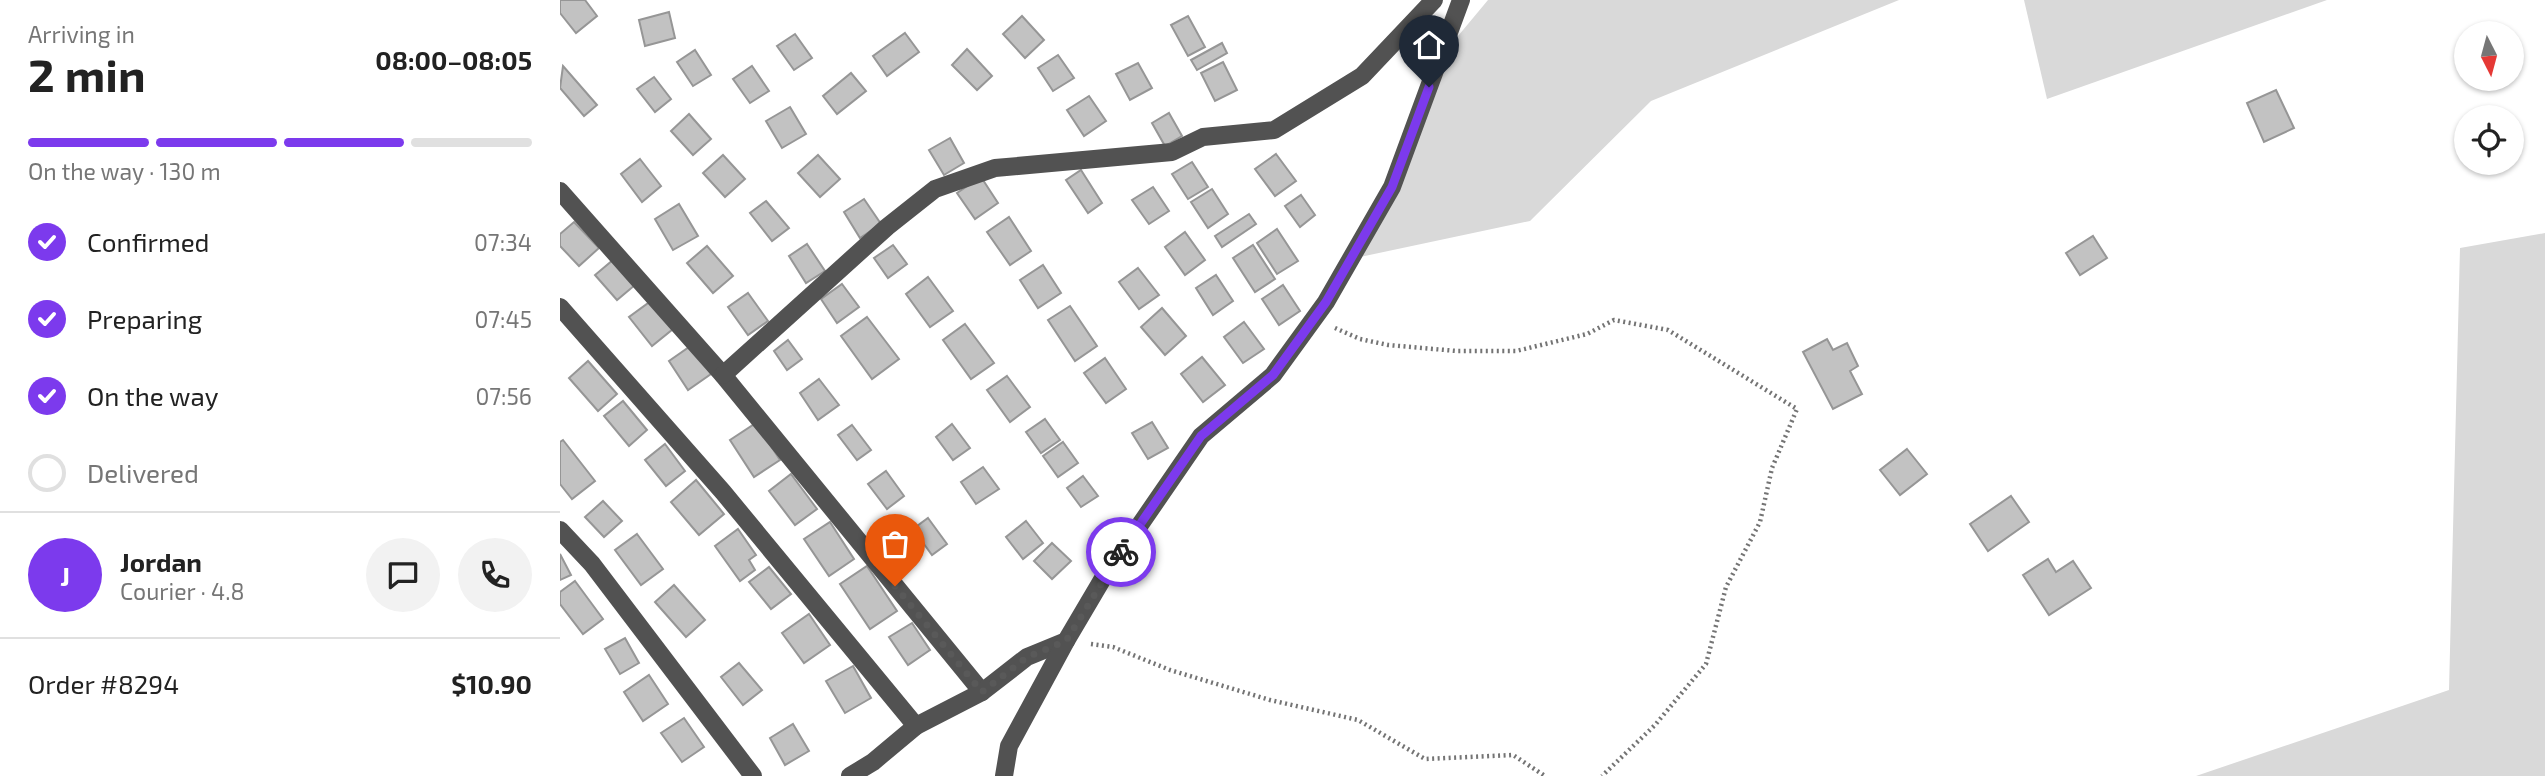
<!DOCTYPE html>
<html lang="en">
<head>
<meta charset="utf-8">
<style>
  :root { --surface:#fff; --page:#f2f2f2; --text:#222; --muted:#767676; --line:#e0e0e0; --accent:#7c3aed }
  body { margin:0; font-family:"Exo 2",sans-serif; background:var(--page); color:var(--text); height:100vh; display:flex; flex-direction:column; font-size:26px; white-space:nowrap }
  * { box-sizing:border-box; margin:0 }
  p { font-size:23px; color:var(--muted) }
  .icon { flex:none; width:38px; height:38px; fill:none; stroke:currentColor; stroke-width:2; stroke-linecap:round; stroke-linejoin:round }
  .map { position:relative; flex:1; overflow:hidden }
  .panel { display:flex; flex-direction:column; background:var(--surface); width:560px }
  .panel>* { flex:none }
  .needle { width:46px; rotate:174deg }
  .buttons { position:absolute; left:1894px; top:21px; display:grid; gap:14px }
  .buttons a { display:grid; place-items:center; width:70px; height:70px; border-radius:50%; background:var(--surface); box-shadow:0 2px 5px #0004; font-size:35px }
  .pin { position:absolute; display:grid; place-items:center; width:60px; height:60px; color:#fff; margin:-72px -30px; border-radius:50% 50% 50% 0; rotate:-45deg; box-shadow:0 0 7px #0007 }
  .pin .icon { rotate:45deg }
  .courier { position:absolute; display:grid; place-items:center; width:70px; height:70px; margin:-35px; border:5px solid #7c3aed; border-radius:50%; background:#fff; color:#222; box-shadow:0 2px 9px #0007 }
  .head em { font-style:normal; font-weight:700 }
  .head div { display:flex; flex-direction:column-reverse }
  .head { display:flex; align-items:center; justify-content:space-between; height:119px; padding:0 28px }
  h1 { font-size:46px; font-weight:700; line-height:52px }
  .bar { display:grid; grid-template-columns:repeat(4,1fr); gap:10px 7px; align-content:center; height:84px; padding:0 28px }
  .bar i { height:9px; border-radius:5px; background:var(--line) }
  .bar .selected { background:var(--accent) }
  .bar p { grid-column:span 4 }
  .line { display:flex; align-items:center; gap:18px; padding:0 28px; border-top:2px solid var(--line) }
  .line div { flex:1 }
  .round { display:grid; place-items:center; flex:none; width:74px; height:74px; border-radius:37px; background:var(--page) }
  ol { padding:0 28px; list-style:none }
  li { display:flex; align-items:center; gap:21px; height:77px }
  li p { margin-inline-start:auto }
  li .icon { padding:7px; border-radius:50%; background:var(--accent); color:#fff; stroke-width:4 }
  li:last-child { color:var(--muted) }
  li i { width:38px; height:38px; border:4px solid var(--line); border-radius:50% }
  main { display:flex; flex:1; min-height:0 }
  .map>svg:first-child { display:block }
  .green { fill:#d9d9d9 }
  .building { fill:#c2c2c2; stroke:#969696; stroke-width:2 }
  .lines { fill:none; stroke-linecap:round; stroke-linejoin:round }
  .path { stroke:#747474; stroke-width:4.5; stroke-dasharray:2 3.5; stroke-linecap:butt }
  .minor { stroke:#525252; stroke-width:18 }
  .done { stroke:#595959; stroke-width:7; stroke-dasharray:0 12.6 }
  .route { stroke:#7c3aed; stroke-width:9 }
</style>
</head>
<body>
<main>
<section class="panel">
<div class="head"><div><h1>2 min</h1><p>Arriving in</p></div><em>08:00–08:05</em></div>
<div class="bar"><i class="selected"></i><i class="selected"></i><i class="selected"></i><i></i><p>On the way · 130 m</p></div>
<ol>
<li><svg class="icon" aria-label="check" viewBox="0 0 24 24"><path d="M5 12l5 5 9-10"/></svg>Confirmed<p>07:34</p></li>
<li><svg class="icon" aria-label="check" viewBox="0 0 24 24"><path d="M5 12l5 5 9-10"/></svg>Preparing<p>07:45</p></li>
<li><svg class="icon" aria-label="check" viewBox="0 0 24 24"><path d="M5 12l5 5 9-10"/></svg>On the way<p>07:56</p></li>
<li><i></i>Delivered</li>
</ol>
<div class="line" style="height:126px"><b class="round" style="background:var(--accent);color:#fff">J</b><div><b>Jordan</b><p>Courier · 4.8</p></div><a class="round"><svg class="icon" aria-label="chat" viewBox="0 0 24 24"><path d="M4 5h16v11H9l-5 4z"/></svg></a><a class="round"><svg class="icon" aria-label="phone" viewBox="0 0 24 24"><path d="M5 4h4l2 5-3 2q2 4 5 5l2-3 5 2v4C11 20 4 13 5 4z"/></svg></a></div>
<div class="line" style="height:91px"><div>Order #8294</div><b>$10.90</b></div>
</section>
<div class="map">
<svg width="1985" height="776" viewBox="0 0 1985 776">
  <rect width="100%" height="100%" fill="#fff"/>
  <!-- green -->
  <g class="green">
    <polygon points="928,0 1339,0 1091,101 970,221 800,257 893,42"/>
    <polygon points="1464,0 1767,0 1487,99"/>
    <polygon points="1985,233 1985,776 1636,776 1889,690 1900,248"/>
  </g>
  <!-- building -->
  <g class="building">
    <polygon points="0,0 25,0 37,16 16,33 0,13"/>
    <polygon points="109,12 115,38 85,46 79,20"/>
    <polygon points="462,16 484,40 465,58 443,34"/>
    <polygon points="628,16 645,47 628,56 611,25"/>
    <polygon points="345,33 359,52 327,76 313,56"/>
    <polygon points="235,34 252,58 234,70 217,46"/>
    <polygon points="662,43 667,53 637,70 631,60"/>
    <polygon points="407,49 432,76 417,90 392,65"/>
    <polygon points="135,50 151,75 133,86 117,62"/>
    <polygon points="498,55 514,78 493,91 478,68"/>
    <polygon points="663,62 677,90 655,101 641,73"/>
    <polygon points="578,63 592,88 570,100 556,74"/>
    <polygon points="3,66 37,105 24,116 0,88"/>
    <polygon points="192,66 209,91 190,103 173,79"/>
    <polygon points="291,73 306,91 277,114 263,96"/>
    <polygon points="94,77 111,99 95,112 77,89"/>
    <polygon points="1716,90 1734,128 1704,142 1687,103"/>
    <polygon points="529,96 546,121 524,136 507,110"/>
    <polygon points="230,107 246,134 222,148 206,121"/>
    <polygon points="609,113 622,136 605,146 592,123"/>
    <polygon points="129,114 151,139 133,155 111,131"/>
    <polygon points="390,138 404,163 384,175 369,150"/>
    <polygon points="716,154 736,181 715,196 695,169"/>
    <polygon points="163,155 185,179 165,197 143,173"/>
    <polygon points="258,155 280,179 260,197 238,173"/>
    <polygon points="80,159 101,186 82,202 61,174"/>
    <polygon points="632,162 648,187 628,199 612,174"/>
    <polygon points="521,170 542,203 528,213 506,180"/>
    <polygon points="421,177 438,203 415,219 397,193"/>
    <polygon points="593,187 609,211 589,224 572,200"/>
    <polygon points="652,189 668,214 648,228 631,202"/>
    <polygon points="741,195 755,215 740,227 725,206"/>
    <polygon points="304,199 321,224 300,238 284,212"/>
    <polygon points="206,201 229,228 212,241 190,213"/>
    <polygon points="119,204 138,236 113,250 95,219"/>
    <polygon points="689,214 696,224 662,247 655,236"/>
    <polygon points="449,217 471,251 450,265 427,232"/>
    <polygon points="14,222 39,248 19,266 0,246 0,234"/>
    <polygon points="717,229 738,261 717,274 697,243"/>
    <polygon points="625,232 645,260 625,275 605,247"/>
    <polygon points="1533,236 1547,258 1520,275 1506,253"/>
    <polygon points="247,244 265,271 246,283 229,256"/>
    <polygon points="333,245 347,264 328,278 314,258"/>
    <polygon points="693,245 715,279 695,292 673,258"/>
    <polygon points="147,246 173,276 153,293 127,263"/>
    <polygon points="53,260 75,285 57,300 35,275"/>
    <polygon points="483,265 501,293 478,308 460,280"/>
    <polygon points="578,268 599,295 579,309 559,282"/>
    <polygon points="656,275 673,301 653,315 636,288"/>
    <polygon points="368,277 393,311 370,327 346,294"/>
    <polygon points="282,284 299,307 277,323 261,299"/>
    <polygon points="723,285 740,311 719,325 702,299"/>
    <polygon points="188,293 208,321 188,335 168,307"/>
    <polygon points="91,301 113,329 92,346 69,317"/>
    <polygon points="510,306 537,346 515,361 488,320"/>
    <polygon points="602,308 626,336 605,355 581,327"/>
    <polygon points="307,317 339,359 312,379 281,336"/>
    <polygon points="684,322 704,349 683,363 664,337"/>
    <polygon points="405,324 434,363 411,379 383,340"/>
    <polygon points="1267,339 1273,350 1287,343 1298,366 1290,371 1302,394 1273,409 1243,352"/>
    <polygon points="228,340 242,359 227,370 214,351"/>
    <polygon points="132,345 151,374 128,390 109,361"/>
    <polygon points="642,357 665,385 643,402 621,374"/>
    <polygon points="545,358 566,389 546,403 524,373"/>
    <polygon points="28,361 57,394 38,411 9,378"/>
    <polygon points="447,376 470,407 450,422 427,390"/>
    <polygon points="259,379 279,405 258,420 240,393"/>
    <polygon points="63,401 87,430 69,446 44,416"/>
    <polygon points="485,419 500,440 481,453 466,432"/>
    <polygon points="592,422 608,448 588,459 572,433"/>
    <polygon points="196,423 220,460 194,477 170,440"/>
    <polygon points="392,424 410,448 393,460 376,437"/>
    <polygon points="292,425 311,450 297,460 278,435"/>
    <polygon points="3,440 35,481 12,499 0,484 0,442"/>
    <polygon points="503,442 518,463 498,477 483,456"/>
    <polygon points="105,444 125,471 106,486 85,460"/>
    <polygon points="1347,449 1367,474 1340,495 1320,470"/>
    <polygon points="423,467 439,489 416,504 401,482"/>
    <polygon points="326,471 344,496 327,509 308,484"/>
    <polygon points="231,474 257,509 235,525 209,491"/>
    <polygon points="523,476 538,496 521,507 507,488"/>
    <polygon points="136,480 164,514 139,535 111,502"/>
    <polygon points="1451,496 1469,522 1428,551 1410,524"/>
    <polygon points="43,501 62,521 44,537 25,517"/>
    <polygon points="368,518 387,544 372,555 353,529"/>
    <polygon points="466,521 483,543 463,559 446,537"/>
    <polygon points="270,522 294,559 269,576 244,539"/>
    <polygon points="178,529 196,555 189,560 195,570 180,581 155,546"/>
    <polygon points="77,534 103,569 81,585 55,550"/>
    <polygon points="492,543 511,561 492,579 474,561"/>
    <polygon points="0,554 11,575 0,580"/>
    <polygon points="1488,559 1496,572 1513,561 1531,588 1489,615 1463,575"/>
    <polygon points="307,566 337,611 310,629 280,584"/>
    <polygon points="209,567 231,594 211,609 189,582"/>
    <polygon points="15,581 43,619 23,634 0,604 0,592"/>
    <polygon points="114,585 145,620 126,637 95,602"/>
    <polygon points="249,614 270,645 244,663 222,633"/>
    <polygon points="352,623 370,650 348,665 329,637"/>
    <polygon points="65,638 79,663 60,674 45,649"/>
    <polygon points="179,663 202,690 183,705 161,677"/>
    <polygon points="293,666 311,698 285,713 266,681"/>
    <polygon points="89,675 108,704 83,721 64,692"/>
    <polygon points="124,718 144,747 122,762 101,733"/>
    <polygon points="233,724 249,751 225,765 210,738"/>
  </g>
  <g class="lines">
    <!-- path -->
    <g class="path">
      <polyline points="775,328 800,339 828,345 897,351 956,351 1027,334 1054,320 1108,330 1237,409 1212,468 1200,522 1166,587 1146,664 1095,725 1042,776"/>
      <polyline points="531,644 553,647 610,670 710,700 798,720 865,759 953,755 985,776"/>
    </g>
    <!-- minor -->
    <g class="minor">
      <polyline points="0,191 163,375 422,692"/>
      <polyline points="0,307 163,492 356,726"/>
      <polyline points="163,375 327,227 375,189 435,168 612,152 643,137 714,130 802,76 874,0"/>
      <polyline points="0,530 32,564 193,776"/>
      <polyline points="290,776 313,762 356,726 422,692 467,657 506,641 542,580 641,436 713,375 766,302 832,187 901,0"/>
      <polyline points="444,776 449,746 506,641"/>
    </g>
  </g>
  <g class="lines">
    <!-- done -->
    <polyline class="done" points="335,586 422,692 467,657 506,641 561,552"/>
    <!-- route -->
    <polyline class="route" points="561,552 641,436 713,375 766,302 832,187 869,87"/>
  </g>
</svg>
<div class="buttons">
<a><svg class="needle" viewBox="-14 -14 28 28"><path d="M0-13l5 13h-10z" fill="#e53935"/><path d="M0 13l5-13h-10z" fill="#767676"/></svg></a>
<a><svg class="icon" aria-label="locate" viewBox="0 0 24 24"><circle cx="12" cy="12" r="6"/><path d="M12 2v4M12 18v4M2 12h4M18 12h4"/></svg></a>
</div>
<div class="pin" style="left:335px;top:586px;background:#ea580c"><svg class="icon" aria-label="bag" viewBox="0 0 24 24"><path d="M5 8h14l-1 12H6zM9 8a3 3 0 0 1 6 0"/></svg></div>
<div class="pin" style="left:869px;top:87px;background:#1f2937"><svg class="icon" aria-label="home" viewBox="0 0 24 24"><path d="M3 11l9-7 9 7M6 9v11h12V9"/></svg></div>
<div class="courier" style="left:561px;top:552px"><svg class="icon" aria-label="bike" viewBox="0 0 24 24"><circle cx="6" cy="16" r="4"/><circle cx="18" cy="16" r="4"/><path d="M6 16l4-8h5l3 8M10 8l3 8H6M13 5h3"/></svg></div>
</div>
</main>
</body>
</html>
